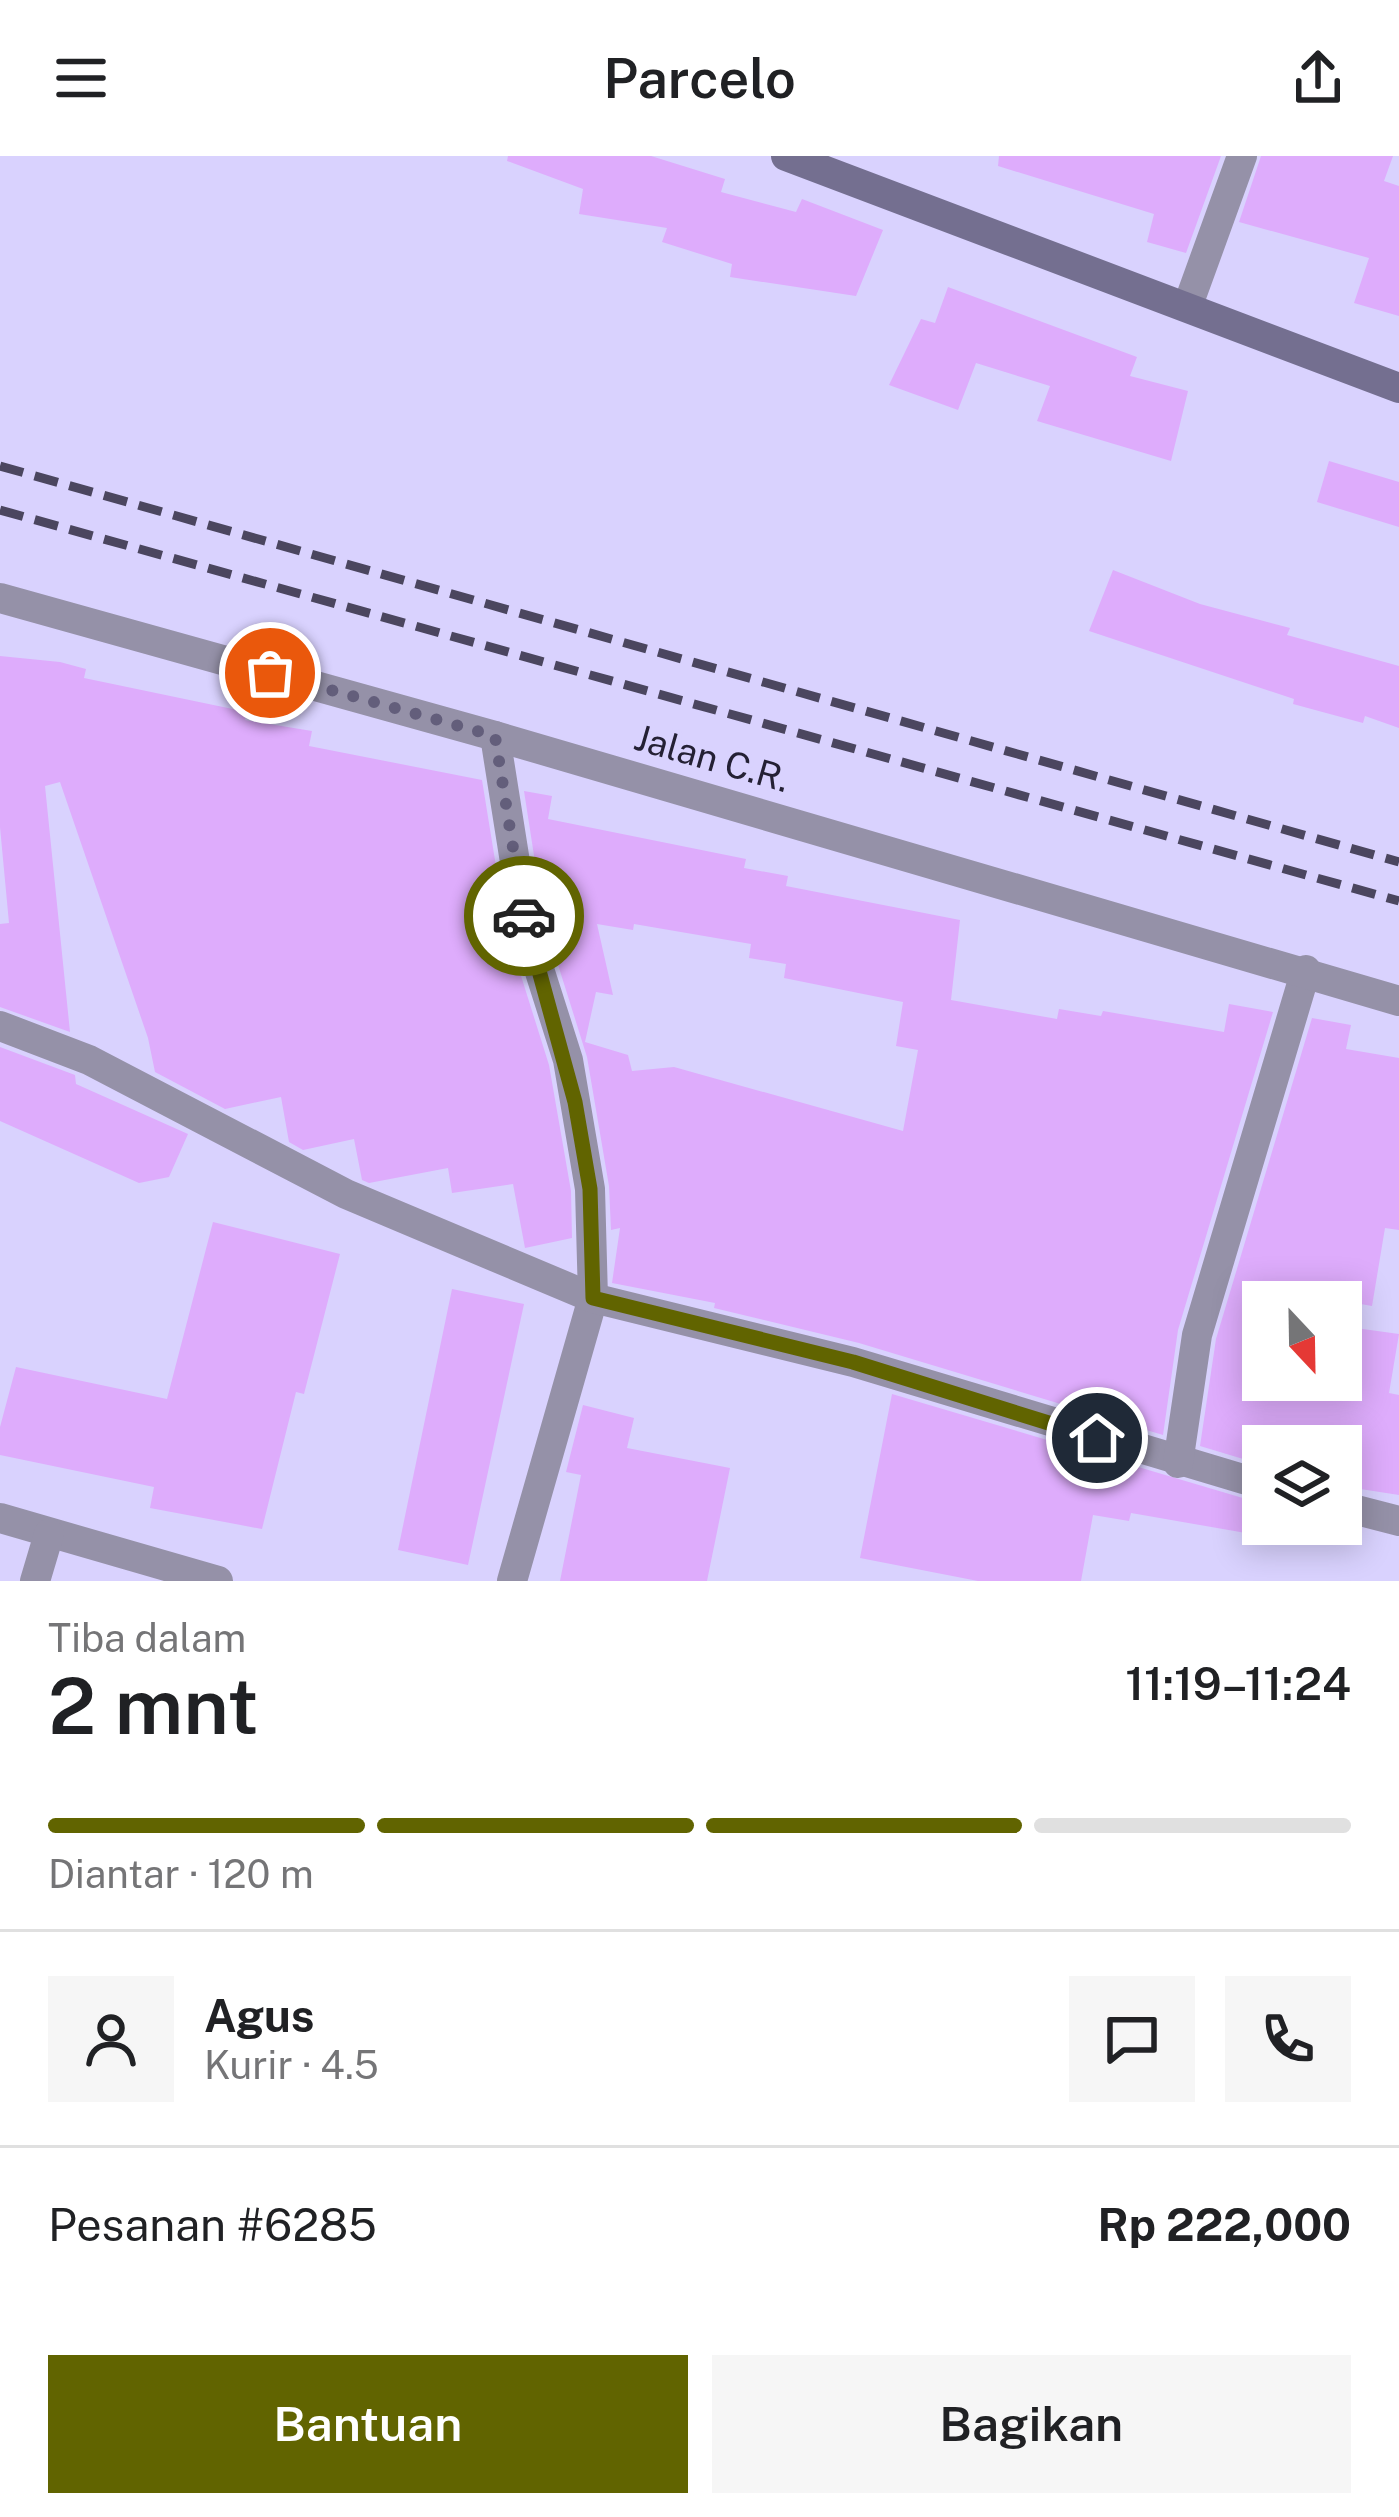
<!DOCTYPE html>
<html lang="id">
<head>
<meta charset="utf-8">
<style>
  :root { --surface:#fff; --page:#f6f6f6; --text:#202124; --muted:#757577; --line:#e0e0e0; --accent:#616400 }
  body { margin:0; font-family:"Public Sans",sans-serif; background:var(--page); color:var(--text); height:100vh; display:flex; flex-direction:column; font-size:45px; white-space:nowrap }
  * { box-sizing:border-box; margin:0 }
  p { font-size:39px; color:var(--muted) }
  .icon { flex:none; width:66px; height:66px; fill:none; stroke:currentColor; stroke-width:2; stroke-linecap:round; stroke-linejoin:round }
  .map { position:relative; height:1425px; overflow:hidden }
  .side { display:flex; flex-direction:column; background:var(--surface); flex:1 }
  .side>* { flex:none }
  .needle { width:78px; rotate:158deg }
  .fabs { position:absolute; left:1242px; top:1125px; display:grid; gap:24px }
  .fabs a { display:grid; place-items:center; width:120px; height:120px; border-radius:0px; background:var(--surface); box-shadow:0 6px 30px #0003; font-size:60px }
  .pin { position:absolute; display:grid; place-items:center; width:102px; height:102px; color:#fff; margin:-51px; border:6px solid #fff; border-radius:50%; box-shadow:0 3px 12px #0007 }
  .courier { position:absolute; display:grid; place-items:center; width:120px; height:120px; margin:-60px; border:9px solid #616400; border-radius:50%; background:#fff; color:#222; box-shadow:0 3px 15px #0007 }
  .head em { font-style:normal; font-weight:600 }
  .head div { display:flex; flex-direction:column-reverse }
  .head { display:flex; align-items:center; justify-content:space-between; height:204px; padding:0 48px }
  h1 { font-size:78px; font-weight:600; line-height:90px }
  .bar { display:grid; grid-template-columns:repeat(4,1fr); gap:18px 12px; align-content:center; height:144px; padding:0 48px }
  .bar i { height:15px; border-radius:9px; background:var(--line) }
  .bar .on { background:var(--accent) }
  .bar p { grid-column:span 4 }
  .line { display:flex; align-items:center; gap:30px; padding:0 48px; border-top:3px solid var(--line) }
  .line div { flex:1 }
  .round { display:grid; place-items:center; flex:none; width:126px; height:126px; border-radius:0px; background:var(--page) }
  .cta { display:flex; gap:24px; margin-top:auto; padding:24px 48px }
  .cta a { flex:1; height:138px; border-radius:0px; background:var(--accent); color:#fff; font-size:48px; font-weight:600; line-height:138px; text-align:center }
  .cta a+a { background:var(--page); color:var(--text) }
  header { display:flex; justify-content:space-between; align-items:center; height:156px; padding:0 48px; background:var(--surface); font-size:54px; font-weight:600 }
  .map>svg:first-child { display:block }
  .building { fill:#deacfc; fill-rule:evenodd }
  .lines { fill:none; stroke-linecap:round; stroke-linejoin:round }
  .minor { stroke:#9591a8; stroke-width:30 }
  .tertiary { stroke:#9591a8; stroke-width:30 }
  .secondary { stroke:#746f90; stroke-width:30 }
  .rail { stroke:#4b465f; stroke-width:9; stroke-dasharray:24 12; stroke-linecap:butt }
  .done { stroke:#635e7b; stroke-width:12; stroke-dasharray:0 21.6 }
  .route { stroke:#616400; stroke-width:15 }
  .labels { text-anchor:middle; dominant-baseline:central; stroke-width:9; stroke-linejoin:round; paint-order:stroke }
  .street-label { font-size:36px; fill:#242034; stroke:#d9d2fe }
</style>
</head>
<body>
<header><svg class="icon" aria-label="menu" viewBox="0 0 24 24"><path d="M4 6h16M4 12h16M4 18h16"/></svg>Parcelo<svg class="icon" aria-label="share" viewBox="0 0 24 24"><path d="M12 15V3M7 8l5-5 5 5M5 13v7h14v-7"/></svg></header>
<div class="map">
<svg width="1399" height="1425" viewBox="0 0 1399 1425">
  <rect width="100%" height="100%" fill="#d9d2fe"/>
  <!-- building -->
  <g class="building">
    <polygon points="508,0 651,0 725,23 721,36 796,56 802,43 883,74 856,140 730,121 732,108 662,86 667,72 579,58 583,33 507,5"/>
    <polygon points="999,0 1221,0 1186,97 1147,86 1154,58 998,10"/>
    <polygon points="1261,0 1393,0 1384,25 1399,30 1399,160 1354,147 1369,102 1239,66"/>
    <polygon points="948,131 1137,201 1130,220 1188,235 1171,305 1037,265 1050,230 976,207 958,254 889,229 921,163 935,167"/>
    <polygon points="1329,305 1399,326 1399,371 1317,346"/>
    <polygon points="1113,414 1200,448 1290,472 1287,479 1399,510 1399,572 1365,560 1363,567 1293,548 1294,543 1089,475"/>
    <polygon points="0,500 60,506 86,513 84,522 247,556 245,564 312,575 309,590 482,624 506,772 549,909 571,1035 572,1082 525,1092 513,1028 452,1037 448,1012 369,1027 362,1024 354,983 303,994 289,986 281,941 225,953 155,916 148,882 60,626 45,630 70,876 0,851 0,768 9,767 0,671"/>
    <path d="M524,635L552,640L548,663L746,703L744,712L788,720L786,730L960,764L951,844L1057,863L1059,853L1101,860L1103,855L1224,876L1229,848L1273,856L1178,1174L1163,1279L859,1187L714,1152L715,1147L612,1127L620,1072L611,1074L609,1030L587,901L544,764ZM597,768L633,774L634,768L751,788L749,802L786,808L784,822L903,846L896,890L918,894L903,975L674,911L632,915L628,899L585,886L596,836L613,839Z"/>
    <polygon points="1312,862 1351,869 1346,893 1399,902 1399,1074 1385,1072 1372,1150 1263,1131 1263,1224 1341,1224 1341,1170 1399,1178 1389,1237 1399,1239 1399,1339 1341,1330 1341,1290 1263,1290 1263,1309 1200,1290 1216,1183"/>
    <polygon points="0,891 75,919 76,928 188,978 169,1021 139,1027 0,965"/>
    <polygon points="213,1066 340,1098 304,1238 296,1236 262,1373 150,1352 154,1331 0,1299 0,1271 16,1211 167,1243"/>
    <polygon points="452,1133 524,1148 468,1409 398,1394"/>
    <polygon points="892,1238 1263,1348 1263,1380 1131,1357 1129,1365 1093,1359 1081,1425 978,1425 860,1402"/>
    <polygon points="583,1249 634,1262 627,1292 730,1312 707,1425 560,1425 581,1319 566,1316"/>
  </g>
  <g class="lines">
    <!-- minor -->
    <g class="minor">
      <polyline points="1188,149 1242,0"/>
      <polyline points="495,580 525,769 568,904 590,1033 593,1142 512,1425"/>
      <polyline points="0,870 89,904 346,1038 593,1142 853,1206 1263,1329"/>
      <polyline points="1178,1307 1197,1179 1306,814"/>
      <polyline points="1341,1350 1399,1365"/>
      <polyline points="0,1362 218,1425"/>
      <polyline points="35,1425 49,1378"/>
    </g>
    <!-- tertiary -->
    <polyline class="tertiary" points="0,442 495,580 1399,845"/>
    <!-- secondary -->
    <polyline class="secondary" points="786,0 1399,232"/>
    <!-- rail -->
    <g class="rail">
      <polyline points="0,310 1399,706"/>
      <polyline points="0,354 1399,745"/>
    </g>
  </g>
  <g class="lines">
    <!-- done -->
    <polyline class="done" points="270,517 495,580 524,760"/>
    <!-- route -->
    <polyline class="route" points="524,760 575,946 590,1033 593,1142 853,1206 1097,1282"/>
  </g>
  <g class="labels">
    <!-- street labels -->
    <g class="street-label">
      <text transform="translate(712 602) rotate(16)">Jalan C.R.</text>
    </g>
  </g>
</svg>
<div class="fabs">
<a><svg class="needle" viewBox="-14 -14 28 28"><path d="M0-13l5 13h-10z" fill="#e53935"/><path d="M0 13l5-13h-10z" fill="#757577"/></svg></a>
<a><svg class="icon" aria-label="layers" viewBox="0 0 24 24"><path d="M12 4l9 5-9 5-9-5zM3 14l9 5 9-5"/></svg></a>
</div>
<div class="pin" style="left:270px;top:517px;background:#ea580c"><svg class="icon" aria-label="bag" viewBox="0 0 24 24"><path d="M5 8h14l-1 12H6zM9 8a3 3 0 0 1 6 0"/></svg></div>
<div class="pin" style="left:1097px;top:1282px;background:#1f2937"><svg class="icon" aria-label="home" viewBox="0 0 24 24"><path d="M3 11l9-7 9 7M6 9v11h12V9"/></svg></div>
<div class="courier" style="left:524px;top:760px"><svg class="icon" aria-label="car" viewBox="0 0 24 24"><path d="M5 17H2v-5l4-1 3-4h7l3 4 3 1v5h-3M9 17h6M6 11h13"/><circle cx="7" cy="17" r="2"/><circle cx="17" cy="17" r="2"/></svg></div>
</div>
<section class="side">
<div class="head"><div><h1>2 mnt</h1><p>Tiba dalam</p></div><em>11:19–11:24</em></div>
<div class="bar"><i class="on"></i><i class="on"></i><i class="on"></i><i></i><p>Diantar · 120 m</p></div>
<div class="line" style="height:216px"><a class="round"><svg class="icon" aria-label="person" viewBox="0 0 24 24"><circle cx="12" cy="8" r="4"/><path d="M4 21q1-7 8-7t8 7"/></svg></a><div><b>Agus</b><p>Kurir · 4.5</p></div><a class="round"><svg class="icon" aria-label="chat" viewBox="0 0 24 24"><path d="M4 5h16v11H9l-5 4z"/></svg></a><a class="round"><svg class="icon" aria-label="phone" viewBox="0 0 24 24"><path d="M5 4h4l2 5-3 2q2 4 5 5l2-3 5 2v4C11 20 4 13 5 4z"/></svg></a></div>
<div class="line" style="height:156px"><div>Pesanan #6285</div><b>Rp 222,000</b></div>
<div class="cta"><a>Bantuan</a><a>Bagikan</a></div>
</section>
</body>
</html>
